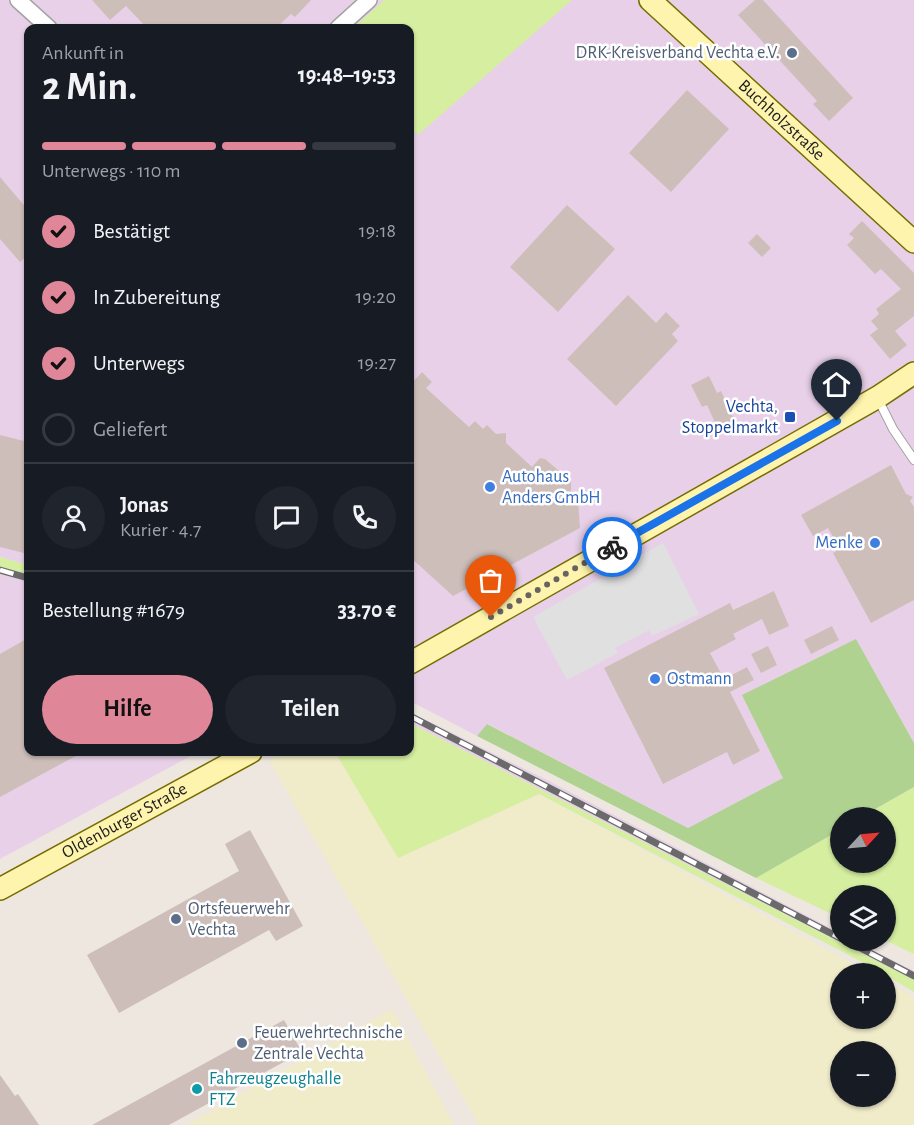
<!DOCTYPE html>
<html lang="de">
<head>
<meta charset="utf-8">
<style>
  :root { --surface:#171b24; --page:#20242c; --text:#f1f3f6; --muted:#9ea1a6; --line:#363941; --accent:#df8698 }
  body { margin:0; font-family:"Alegreya Sans",sans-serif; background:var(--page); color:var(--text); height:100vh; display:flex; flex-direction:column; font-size:22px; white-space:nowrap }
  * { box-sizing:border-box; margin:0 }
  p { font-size:20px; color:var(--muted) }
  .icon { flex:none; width:33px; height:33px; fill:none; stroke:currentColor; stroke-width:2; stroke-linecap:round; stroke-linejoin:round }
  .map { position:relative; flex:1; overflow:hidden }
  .sheet { position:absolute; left:24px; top:24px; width:390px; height:732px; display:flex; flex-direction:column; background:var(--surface); border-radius:12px; box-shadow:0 2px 4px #0004 }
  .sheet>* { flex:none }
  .needle { width:39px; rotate:64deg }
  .fabs { position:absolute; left:830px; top:807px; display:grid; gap:12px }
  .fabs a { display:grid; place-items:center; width:66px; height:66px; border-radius:50%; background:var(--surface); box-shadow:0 2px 4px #0004; font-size:30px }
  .pin { position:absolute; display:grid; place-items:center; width:51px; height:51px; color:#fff; margin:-62px -26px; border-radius:50% 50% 50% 0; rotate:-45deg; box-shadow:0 0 6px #0007 }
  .pin .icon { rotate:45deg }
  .courier { position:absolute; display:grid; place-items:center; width:60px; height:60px; margin:-30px; border:4px solid #1a73e8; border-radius:50%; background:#fff; color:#222; box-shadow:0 2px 8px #0007 }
  .head em { font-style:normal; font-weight:700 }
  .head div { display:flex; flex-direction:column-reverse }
  .head { display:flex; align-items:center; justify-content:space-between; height:102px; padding:0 18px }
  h1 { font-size:39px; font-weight:700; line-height:45px }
  .bar { display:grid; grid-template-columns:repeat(4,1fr); gap:9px 6px; align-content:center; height:72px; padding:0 18px }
  .bar i { height:8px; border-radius:4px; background:var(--line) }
  .bar .selected { background:var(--accent) }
  .bar p { grid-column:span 4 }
  .line { display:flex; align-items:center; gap:15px; padding:0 18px; border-top:2px solid var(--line) }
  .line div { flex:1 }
  .round { display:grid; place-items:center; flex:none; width:63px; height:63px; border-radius:32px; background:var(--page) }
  ol { padding:0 18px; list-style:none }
  li { display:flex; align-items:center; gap:18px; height:66px }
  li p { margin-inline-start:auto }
  li .icon { padding:6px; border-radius:50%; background:var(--accent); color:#111; stroke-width:4 }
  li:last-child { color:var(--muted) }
  li i { width:33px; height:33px; border:3px solid var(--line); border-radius:50% }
  .primary-button { display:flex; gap:12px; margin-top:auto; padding:12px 18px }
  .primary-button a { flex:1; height:69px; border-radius:36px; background:var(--accent); color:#111; font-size:24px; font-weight:700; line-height:69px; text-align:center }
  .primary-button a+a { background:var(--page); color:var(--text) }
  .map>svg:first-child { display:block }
  .industrial { fill:#e8d1e8 }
  .farmland { fill:#f0ebc9; fill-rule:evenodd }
  .grass { fill:#d5eea0 }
  .forest { fill:#b0d291 }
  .parking { fill:#e0e0e0 }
  .building { fill:#cebeb9 }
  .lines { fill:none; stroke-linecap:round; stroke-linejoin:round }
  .lane-casing { stroke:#a3a3a3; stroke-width:10 }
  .street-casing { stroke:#a3a3a3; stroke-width:18 }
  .secondary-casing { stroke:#766c00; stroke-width:24 }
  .lane { stroke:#fff; stroke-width:8 }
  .street { stroke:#fff; stroke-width:15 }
  .secondary { stroke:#fff4ae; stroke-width:21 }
  .rail-casing { stroke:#6a6a6a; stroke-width:7 }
  .rail { stroke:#fff; stroke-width:4.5; stroke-dasharray:14; stroke-linecap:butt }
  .done { stroke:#666361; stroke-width:6; stroke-dasharray:0 10.8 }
  .route { stroke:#1a73e8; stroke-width:8 }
  .service-dot { fill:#5c6f8a; stroke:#fff; stroke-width:2 }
  .transit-dot { fill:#1a4fb4; stroke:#fff; stroke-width:2 }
  .shop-dot { fill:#3f7fe0; stroke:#fff; stroke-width:2 }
  .culture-dot { fill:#0f9aa8; stroke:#fff; stroke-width:2 }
  .labels { text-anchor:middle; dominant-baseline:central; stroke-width:5; stroke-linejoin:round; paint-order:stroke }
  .service-label { font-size:18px; fill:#4e5e75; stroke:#fff; text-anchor:start }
  .street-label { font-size:18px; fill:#1c1c1c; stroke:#fff }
  .transit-label { font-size:18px; fill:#164399; stroke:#fff; text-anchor:end }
  .shop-label { font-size:18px; fill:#366cbe; stroke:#fff; text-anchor:start }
  .culture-label { font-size:18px; fill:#0d838f; stroke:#fff; text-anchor:start }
</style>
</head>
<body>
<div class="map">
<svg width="914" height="1125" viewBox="0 0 914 1125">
  <rect width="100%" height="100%" fill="#eee7e0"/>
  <!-- industrial -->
  <g class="industrial">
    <polygon points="0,0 914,0 914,743 856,640 783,778 688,828 488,724 477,736 410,701 410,28 28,28 28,565 0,557"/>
    <polygon points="0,567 28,574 28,752 198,752 0,859"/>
    <polygon points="410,712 549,781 840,933 840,940 855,941 914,971 914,980 410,723"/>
  </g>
  <!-- farmland -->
  <g class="farmland">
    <path d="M286,752H335L398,857L539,794L870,973L840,974V1018H885V982L914,997V1125H479L269,760ZM840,1052H885V1096H840Z"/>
    <polygon points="392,1009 454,1125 186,1125"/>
  </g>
  <!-- grass -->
  <g class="grass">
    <polygon points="384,0 572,0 418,135 410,127 410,28 353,28"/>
    <polygon points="0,557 28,565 28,574 0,567"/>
    <polygon points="410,723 914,980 914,992 879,971 539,794 398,858 335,752 410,752"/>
    <polygon points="914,787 914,954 885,940 885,896 840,896 840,918 756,878 840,830 840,862 885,862 885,818 861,817"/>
  </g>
  <!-- forest -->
  <polygon class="forest" points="856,639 914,743 914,787 861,817 840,818 840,830 756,878 477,736 487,724 688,828 783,778 742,695"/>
  <!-- parking -->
  <polygon class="parking" points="663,543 699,614 652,636 649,630 615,648 618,653 567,680 533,617"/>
  <!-- building -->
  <g class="building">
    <polygon points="92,0 311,0 295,17 291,14 276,28 147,28 126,6 110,20"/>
    <polygon points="755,0 763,0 853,98 829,121 813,104 817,101 738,15"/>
    <polygon points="687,90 729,129 671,192 629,153"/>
    <polygon points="0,177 28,210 28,255 20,262 0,239"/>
    <polygon points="567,205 615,249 558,312 510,267"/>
    <polygon points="862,221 914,273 914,316 895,331 907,345 890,359 870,335 878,329 871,321 879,314 876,309 901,289 881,269 875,274 847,245 854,238 849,234"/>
    <polygon points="757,234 771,248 762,257 748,243"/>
    <polygon points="628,295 656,323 666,312 680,326 672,334 678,341 616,406 567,359"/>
    <polygon points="422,372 432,382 426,388 469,427 475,421 483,429 487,425 496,434 506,433 506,443 532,467 540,458 545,459 571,481 571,492 578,499 580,528 453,596 410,557 410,385"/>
    <polygon points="709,376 717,393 721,391 735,421 718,429 707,405 702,407 691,385"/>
    <polygon points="0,435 28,442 28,554 0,547"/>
    <polygon points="891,465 906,494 913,497 910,501 914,507 914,600 871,623 833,553 840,549 828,528 813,536 801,515"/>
    <polygon points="774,591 789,626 769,635 762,619 733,634 736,639 710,653 724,679 747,667 754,680 730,692 760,751 733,765 727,752 663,784 604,668 730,603 733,610"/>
    <polygon points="832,626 839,640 811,654 804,640"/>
    <polygon points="28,638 28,752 83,752 0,797 0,654"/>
    <polygon points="768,646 777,665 761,673 751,654"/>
    <polygon points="250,830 303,926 276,941 269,930 119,1013 87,955 239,871 225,844"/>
    <polygon points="284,1020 302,1052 169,1125 92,1125"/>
    <polygon points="0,1075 15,1096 18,1094 39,1125 0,1125"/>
  </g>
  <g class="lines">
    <!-- lane casing -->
    <g class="lane-casing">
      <polyline id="lane" points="878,399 893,429 914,460"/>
    </g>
    <!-- street casing -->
    <g class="street-casing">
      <g id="street">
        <polyline points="18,0 49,28"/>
        <polyline points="338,28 369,0"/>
      </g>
    </g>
    <!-- secondary casing -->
    <g class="secondary-casing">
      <g id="secondary">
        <path id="s1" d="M650,0L914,242"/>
        <polyline points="410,663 878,397 914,373"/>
        <path id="s2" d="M0,889L251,752"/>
      </g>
    </g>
    <!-- lane -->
    <use href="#lane" class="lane"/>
    <!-- street -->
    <use href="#street" class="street"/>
    <!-- secondary -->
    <use href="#secondary" class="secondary"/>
    <!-- rail casing -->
    <g class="rail-casing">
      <g id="rail">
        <polyline points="0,570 28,578"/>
        <polyline points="410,716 840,938"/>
        <polyline points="845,940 914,976"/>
      </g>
    </g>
    <!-- rail -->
    <use href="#rail" class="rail"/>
  </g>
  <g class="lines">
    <!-- done -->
    <polyline class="done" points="491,617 612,547"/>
    <!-- route -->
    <polyline class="route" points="612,547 837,421"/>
  </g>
  <!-- markers -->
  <g class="service-dot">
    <circle cx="792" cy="53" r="6"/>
    <circle cx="176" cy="919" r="6"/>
    <circle cx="242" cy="1043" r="6"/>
  </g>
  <rect class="transit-dot" x="784" y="411" width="12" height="12" rx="3"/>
  <g class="shop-dot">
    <circle cx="490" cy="487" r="6"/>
    <circle cx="875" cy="543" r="6"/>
    <circle cx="655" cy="679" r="6"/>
  </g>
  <circle class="culture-dot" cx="197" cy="1089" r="6"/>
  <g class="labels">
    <!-- service labels -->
    <g class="service-label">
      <text x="780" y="53" text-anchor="end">DRK-Kreisverband Vechta e.V.</text>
      <text x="188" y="909">Ortsfeuerwehr<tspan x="188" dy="21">Vechta</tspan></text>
      <text x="254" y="1033">Feuerwehrtechnische<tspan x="254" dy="21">Zentrale Vechta</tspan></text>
    </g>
    <!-- street labels -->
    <g class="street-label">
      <text stroke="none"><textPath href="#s1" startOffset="178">Buchholzstraße</textPath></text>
      <text stroke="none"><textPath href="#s2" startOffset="142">Oldenburger Straße</textPath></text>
    </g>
    <!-- transit labels -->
    <g class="transit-label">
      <text x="778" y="407">Vechta,<tspan x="778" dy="21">Stoppelmarkt</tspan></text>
    </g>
    <!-- shop labels -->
    <g class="shop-label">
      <text x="502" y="477">Autohaus<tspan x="502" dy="21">Anders GmbH</tspan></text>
      <text x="863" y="543" text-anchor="end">Menke</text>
      <text x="667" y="679">Ostmann</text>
    </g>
    <!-- culture labels -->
    <g class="culture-label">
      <text x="209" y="1079">Fahrzeugzeughalle<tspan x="209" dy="21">FTZ</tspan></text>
    </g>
  </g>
</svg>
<div class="fabs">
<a><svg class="needle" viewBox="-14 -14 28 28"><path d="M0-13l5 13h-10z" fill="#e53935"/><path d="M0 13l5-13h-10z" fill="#9ea1a6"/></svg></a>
<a><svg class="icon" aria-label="layers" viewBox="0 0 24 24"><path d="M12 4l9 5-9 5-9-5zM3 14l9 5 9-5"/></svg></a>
<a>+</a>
<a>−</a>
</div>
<div class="pin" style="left:491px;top:617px;background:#ea580c"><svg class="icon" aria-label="bag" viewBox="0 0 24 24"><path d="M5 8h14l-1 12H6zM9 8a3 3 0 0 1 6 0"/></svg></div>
<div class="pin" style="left:837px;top:421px;background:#1f2937"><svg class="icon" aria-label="home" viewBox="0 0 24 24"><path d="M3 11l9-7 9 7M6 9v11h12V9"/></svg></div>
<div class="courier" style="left:612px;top:547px"><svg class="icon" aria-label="bike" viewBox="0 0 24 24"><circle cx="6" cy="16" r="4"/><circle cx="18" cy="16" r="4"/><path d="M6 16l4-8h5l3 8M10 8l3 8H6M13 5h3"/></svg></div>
<section class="sheet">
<div class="head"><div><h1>2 Min.</h1><p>Ankunft in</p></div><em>19:48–19:53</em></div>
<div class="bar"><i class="selected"></i><i class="selected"></i><i class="selected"></i><i></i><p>Unterwegs · 110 m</p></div>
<ol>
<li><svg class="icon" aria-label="check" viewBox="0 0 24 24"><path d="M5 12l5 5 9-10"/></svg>Bestätigt<p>19:18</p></li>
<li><svg class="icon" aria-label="check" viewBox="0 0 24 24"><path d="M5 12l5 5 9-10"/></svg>In Zubereitung<p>19:20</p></li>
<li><svg class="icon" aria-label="check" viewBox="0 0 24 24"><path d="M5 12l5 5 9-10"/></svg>Unterwegs<p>19:27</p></li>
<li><i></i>Geliefert</li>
</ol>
<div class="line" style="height:108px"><a class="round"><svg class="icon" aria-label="person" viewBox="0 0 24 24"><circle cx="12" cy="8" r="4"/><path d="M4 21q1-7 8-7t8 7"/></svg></a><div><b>Jonas</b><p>Kurier · 4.7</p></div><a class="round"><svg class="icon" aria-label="chat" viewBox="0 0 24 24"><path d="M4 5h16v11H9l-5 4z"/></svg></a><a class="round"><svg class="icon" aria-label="phone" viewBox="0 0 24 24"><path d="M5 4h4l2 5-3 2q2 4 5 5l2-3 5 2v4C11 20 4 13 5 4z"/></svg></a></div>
<div class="line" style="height:78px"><div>Bestellung #1679</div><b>33.70 €</b></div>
<div class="primary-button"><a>Hilfe</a><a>Teilen</a></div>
</section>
</div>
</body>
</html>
